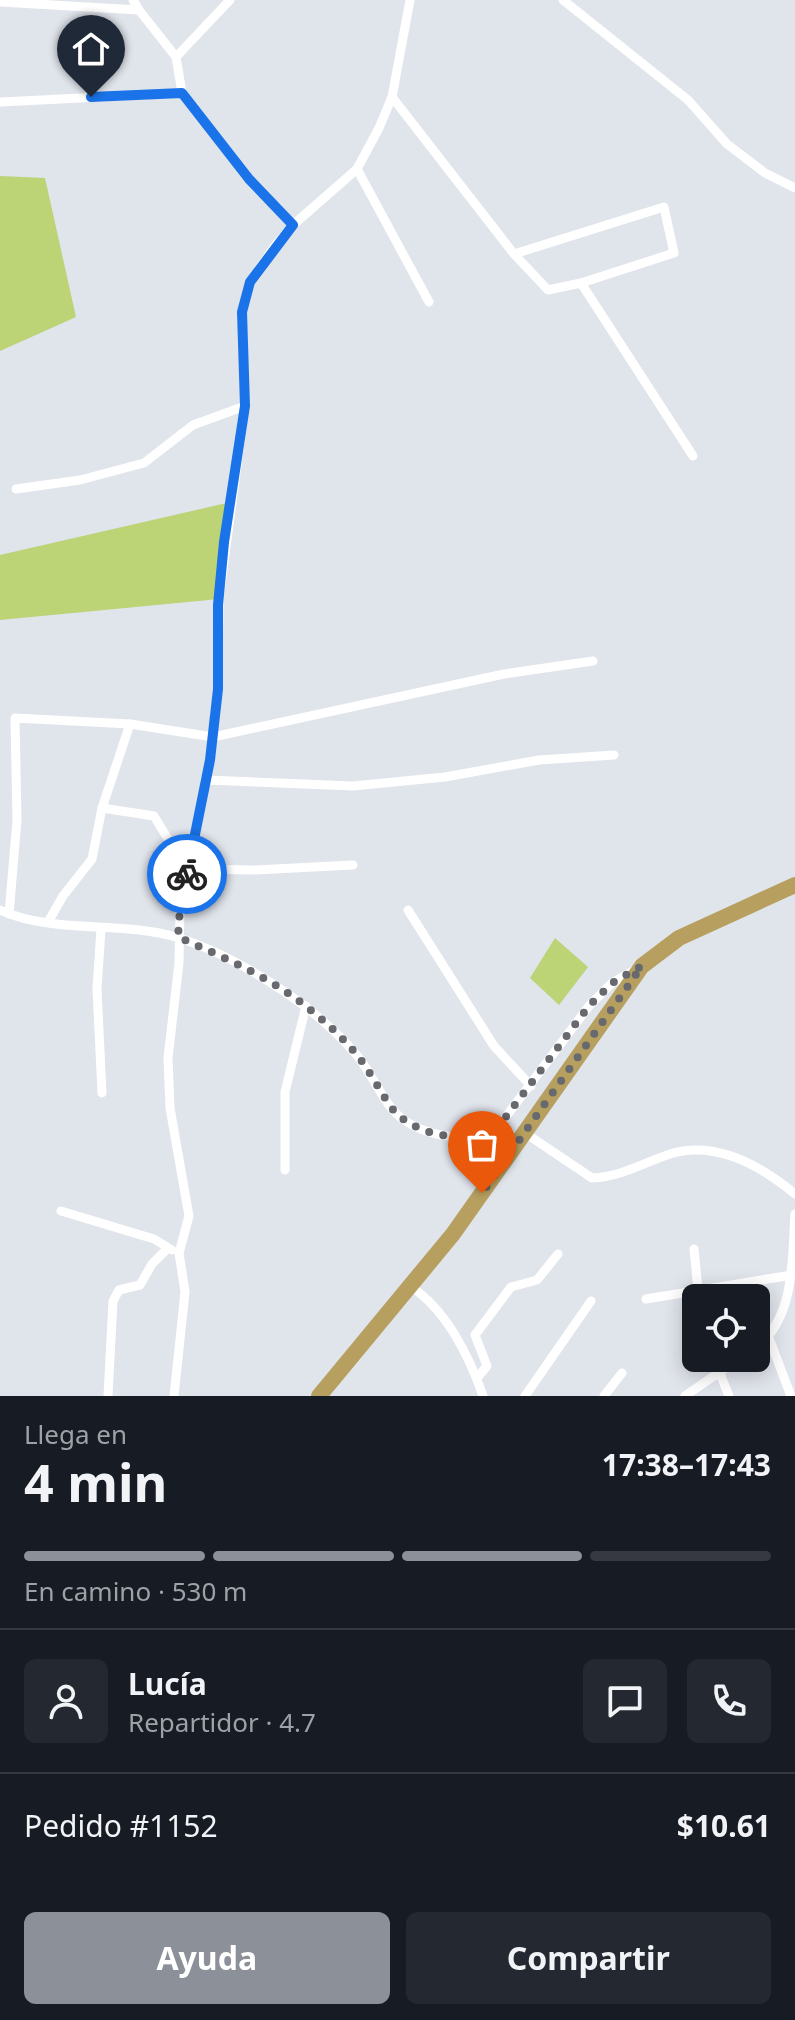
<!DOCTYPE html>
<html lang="es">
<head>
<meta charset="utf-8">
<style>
  :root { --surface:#171b24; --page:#242831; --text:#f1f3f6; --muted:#9ea1a6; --line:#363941; --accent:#8c9099 }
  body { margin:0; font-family:"Noto Sans",sans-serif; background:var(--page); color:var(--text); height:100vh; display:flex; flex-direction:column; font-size:30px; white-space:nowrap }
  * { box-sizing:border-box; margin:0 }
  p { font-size:26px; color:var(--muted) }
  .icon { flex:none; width:44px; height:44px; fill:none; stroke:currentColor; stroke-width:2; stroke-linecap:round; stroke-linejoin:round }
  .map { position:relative; height:1396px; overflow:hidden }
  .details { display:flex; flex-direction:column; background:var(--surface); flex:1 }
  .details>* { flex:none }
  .tools { position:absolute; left:682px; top:1284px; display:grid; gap:16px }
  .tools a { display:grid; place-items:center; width:88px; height:88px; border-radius:12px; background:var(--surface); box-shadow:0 4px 20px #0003; font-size:40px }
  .pin { position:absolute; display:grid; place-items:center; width:68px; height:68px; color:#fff; margin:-82px -34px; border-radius:50% 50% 50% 0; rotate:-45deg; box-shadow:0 0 8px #0007 }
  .pin .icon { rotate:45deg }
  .courier { position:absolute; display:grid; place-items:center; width:80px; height:80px; margin:-40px; border:6px solid #1a73e8; border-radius:50%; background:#fff; color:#222; box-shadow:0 2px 10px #0007 }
  .head em { font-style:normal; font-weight:700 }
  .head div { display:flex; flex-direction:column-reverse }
  .head { display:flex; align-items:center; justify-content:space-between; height:136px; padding:0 24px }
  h1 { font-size:52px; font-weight:700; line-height:60px }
  .bar { display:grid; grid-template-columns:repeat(4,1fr); gap:12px 8px; align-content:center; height:96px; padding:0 24px }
  .bar i { height:10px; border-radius:6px; background:var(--line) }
  .bar .current { background:var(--accent) }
  .bar p { grid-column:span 4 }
  .line { display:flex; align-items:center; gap:20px; padding:0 24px; border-top:2px solid var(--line) }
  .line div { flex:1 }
  .round { display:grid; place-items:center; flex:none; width:84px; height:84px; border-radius:12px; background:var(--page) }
  .button { display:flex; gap:16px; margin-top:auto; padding:16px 24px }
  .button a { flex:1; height:92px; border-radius:12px; background:var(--accent); color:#fff; font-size:32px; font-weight:700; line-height:92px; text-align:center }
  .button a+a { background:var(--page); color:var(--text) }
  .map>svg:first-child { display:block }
  .green { fill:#bcd376 }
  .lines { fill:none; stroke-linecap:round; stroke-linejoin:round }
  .minor { stroke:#fff; stroke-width:9 }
  .trunk { stroke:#b69f5f; stroke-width:16 }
  .done { stroke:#67696e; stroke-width:8; stroke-dasharray:0 14.4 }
  .route { stroke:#1a73e8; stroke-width:10 }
</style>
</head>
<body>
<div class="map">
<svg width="795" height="1396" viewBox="0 0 795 1396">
  <rect width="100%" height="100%" fill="#e0e4eb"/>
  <!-- green -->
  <g class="green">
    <polygon points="0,176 45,178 76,317 0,351"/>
    <polygon points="231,502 219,599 0,620 0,555"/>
    <polygon points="555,938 588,967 559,1005 530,978"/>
  </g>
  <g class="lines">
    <!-- minor -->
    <g class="minor">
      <polyline points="563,0 688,100 727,144 765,173 795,188"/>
      <polyline points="0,2 139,10 133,0"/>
      <polyline points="139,10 176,57 182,93 249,179 293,225"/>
      <polyline points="176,57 230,0"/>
      <polyline points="392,97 514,254 548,290 581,283 674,253 664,207 514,254"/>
      <polyline points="0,102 182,93"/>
      <polyline points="357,169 429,302"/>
      <polyline points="581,283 693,456"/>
      <polyline points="16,489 80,480 144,463 193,425 245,406"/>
      <polyline points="205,780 353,786 445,777 539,760 614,755"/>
      <polyline points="102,808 154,816 168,839 190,848"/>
      <polyline points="188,869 255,870 353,865"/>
      <path d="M0,910C56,935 122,920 179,938C214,949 252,970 282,990C309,1008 334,1029 355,1053C370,1070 378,1092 392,1109C415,1136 462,1142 493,1134L589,1006L612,983L635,970"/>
      <polyline points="408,910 494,1046 531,1086"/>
      <polyline points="9,914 17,820 15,718 130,724"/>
      <polyline points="48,922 63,896 92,859 102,808 130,724 213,737 504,674 593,661"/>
      <polyline points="101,929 97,989 102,1093"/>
      <path d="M525,1133L592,1178C621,1177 643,1163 670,1154C716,1140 760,1165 795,1194"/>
      <polyline points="285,1170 285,1092 306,1006"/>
      <polyline points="61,1211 154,1239 172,1250"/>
      <polyline points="694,1249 698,1289"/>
      <path d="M411,1287C446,1309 470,1358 483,1396"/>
      <polyline points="646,1299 792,1275"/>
      <polyline points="769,1338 791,1396"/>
      <path d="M756,1348C795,1318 792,1260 795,1214"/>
      <polyline points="719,1371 729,1396"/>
      <polyline points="477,1378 487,1366 475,1335 511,1287 537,1280 558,1254"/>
      <polyline points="108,1396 113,1301 119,1290 140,1285 152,1264 167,1249"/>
      <polyline points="174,1396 185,1292 179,1253 189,1216 170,1108 168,1058 179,963 180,907 210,760 218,689 219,599 245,406 242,312 250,282 274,247 293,225 357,169 379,128 392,97 410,0"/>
      <polyline points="525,1396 591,1301"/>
      <polyline points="604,1396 622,1373"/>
      <polyline points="685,1396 740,1358"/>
    </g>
    <!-- trunk -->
    <polyline class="trunk" points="319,1396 453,1234 642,966 679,938 795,885"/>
  </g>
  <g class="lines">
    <!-- done -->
    <path class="done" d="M187,874L180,907L178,937C223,957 270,977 308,1008C326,1022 343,1038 357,1055C370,1071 379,1090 391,1107C413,1136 462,1142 493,1134L589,1006L612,983L642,966L482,1193"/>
    <!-- route -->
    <polyline class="route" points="91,97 182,93 249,179 293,225 250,282 242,312 245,406 224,542 218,605 218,689 210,760 187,874"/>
  </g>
</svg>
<div class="tools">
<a><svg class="icon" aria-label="locate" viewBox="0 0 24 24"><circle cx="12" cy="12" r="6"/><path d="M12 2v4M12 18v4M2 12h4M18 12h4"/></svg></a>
</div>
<div class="pin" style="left:482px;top:1193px;background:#ea580c"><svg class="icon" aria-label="bag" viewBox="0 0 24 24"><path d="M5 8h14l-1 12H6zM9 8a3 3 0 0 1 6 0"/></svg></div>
<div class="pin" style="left:91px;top:97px;background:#1f2937"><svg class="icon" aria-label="home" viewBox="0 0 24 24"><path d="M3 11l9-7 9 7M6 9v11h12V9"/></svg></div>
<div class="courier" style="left:187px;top:874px"><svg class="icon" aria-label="bike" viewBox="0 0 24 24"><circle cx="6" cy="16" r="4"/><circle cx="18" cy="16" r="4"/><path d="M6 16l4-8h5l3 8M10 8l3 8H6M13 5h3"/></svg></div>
</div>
<section class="details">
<div class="head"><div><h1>4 min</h1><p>Llega en</p></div><em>17:38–17:43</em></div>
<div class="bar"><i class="current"></i><i class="current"></i><i class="current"></i><i></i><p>En camino · 530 m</p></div>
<div class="line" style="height:144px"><a class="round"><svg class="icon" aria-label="person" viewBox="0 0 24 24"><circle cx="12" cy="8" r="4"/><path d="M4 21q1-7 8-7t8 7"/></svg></a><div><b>Lucía</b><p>Repartidor · 4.7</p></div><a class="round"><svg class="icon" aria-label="chat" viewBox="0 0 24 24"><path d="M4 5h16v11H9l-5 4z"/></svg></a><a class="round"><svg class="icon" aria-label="phone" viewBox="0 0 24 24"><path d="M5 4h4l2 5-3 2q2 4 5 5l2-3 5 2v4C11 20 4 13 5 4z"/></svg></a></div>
<div class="line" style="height:104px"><div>Pedido #1152</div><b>$10.61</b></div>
<div class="button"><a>Ayuda</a><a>Compartir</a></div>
</section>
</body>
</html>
